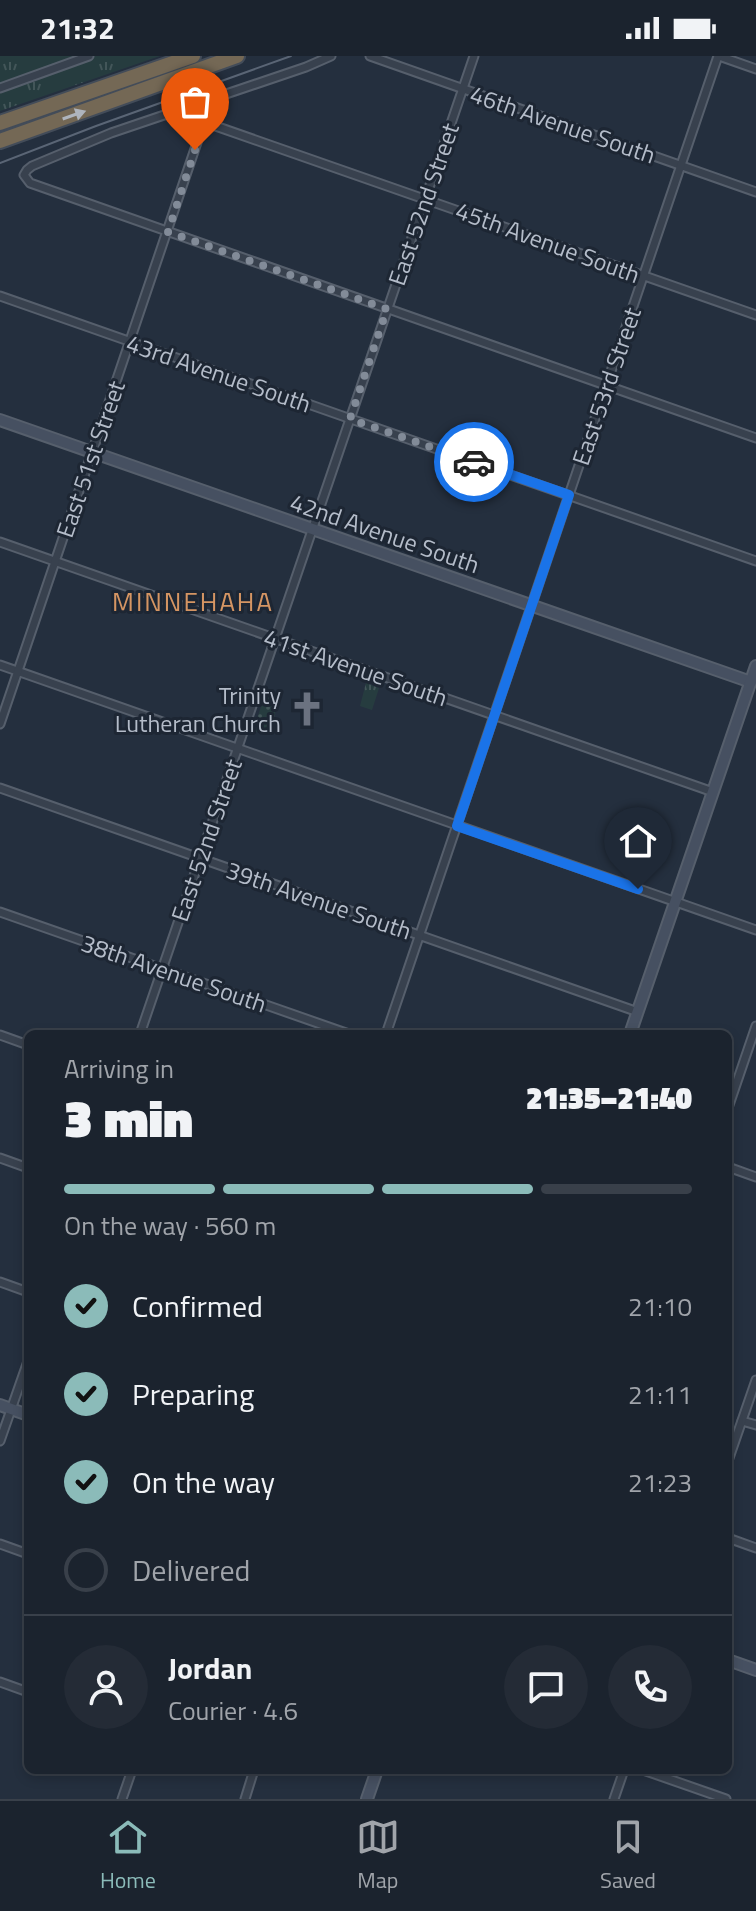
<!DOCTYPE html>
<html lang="en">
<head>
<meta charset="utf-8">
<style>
  :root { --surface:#1b232e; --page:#242b36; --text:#f1f3f6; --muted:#a0a4aa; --line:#39404a; --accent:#8bbbb9 }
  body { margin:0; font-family:"Titillium Web",sans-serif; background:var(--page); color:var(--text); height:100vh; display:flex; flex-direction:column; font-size:30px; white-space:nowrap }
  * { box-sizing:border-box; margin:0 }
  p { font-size:26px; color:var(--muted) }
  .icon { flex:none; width:44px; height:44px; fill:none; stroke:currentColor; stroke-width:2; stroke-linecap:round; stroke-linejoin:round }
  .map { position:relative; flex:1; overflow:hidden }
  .drawer { position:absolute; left:24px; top:974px; width:708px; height:744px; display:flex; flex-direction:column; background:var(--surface); border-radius:12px; box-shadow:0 4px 12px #0003,0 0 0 2px var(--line) }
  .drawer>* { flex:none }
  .pin { position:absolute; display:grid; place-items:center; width:68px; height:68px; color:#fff; margin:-82px -34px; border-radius:50% 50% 50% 0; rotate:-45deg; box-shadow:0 0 8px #0007 }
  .pin .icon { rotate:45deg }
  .courier { position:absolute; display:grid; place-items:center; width:80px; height:80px; margin:-40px; border:6px solid #1a73e8; border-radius:50%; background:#fff; color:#222; box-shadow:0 2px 10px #0007 }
  .headline em { font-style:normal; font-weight:800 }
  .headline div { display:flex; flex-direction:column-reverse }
  .headline { display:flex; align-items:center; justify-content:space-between; height:136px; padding:0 40px }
  h1 { font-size:52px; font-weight:800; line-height:60px }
  .bar { display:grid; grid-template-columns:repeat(4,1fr); gap:12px 8px; align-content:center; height:96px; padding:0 40px }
  .bar i { height:10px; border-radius:6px; background:var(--line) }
  .bar .on { background:var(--accent) }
  .bar p { grid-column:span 4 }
  .line { display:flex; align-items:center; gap:20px; padding:0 40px; border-top:2px solid var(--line) }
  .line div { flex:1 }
  .round { display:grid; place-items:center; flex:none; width:84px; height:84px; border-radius:42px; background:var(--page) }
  ol { padding:0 40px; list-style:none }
  li { display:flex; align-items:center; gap:24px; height:88px }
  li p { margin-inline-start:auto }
  li .icon { padding:8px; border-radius:50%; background:var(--accent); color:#111; stroke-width:4 }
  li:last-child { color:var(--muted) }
  li i { width:44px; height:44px; border:4px solid var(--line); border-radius:50% }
  .status { display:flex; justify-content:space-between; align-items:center; height:56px; padding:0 40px; background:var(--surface); direction:ltr }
  .status svg { height:22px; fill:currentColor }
  .dock { display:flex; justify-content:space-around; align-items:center; height:112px; border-top:2px solid var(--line); background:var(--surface); font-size:22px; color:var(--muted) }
  .dock a { display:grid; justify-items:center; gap:4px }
  .dock .on { color:var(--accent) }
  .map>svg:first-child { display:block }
  .grass { fill:url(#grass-dots) }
  .park { fill:url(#park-tufts) }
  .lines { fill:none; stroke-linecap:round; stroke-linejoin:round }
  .street-casing { stroke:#565f6c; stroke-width:11 }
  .secondary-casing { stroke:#565f6c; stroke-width:14 }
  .highway-casing { stroke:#434c59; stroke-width:18 }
  .street { stroke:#38414e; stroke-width:7 }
  .secondary { stroke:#465061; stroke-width:10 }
  .highway { stroke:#746855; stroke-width:14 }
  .tram { stroke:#5a6575; stroke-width:2 }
  .oneway { fill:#aeb4bd }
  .done { stroke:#828b98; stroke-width:8; stroke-dasharray:0 14.4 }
  .route { stroke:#1a73e8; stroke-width:10 }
  .labels { text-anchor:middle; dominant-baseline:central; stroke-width:6; stroke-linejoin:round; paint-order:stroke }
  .street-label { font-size:24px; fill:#b4bcc9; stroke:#1d2633 }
  .poi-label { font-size:24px; fill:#b4bcc9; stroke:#1d2633; text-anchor:end }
  .neighbourhood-label { font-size:26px; letter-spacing:2px; fill:#d59563; stroke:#1d2633 }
</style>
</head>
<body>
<div class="status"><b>21:32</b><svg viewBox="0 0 49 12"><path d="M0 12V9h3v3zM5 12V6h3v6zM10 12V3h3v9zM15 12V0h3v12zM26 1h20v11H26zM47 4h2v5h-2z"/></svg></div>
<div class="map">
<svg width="756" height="1743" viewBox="0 0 756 1743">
  <defs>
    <pattern id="grass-dots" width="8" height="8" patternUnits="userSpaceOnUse" patternTransform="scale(2)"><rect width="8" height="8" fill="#263c3f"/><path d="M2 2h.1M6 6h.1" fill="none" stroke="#435659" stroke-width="1.8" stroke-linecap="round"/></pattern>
    <pattern id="park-tufts" width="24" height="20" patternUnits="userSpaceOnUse" patternTransform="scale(2)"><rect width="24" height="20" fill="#263c3f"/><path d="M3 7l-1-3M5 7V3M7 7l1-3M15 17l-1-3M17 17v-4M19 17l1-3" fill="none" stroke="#435659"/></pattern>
  </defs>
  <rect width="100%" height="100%" fill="#242f3e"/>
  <!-- grass -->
  <path class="grass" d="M266,636C282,655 277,673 252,677Z"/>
  <!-- park -->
  <g class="park">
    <polygon points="0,0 160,0 0,55"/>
    <polygon points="366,627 379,632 372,654 360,650"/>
  </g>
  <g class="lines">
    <!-- street casing -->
    <g class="street-casing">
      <g id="street">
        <polyline points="331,0 306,11 111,77 32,110 27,114 24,119 30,127 756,382"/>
        <polyline points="370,0 756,136"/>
        <polyline points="719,0 756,13"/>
        <polyline points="0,32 89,0"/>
        <polyline points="204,66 756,259"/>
        <polyline points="0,240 756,505"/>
        <polyline points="0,486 713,736"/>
        <polyline points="0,609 756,874"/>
        <polyline points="0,668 204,66 197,47"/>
        <polyline points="0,732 638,956"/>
        <polyline points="0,856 349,978"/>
        <polyline points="140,978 474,0"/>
        <polyline points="386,978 718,0"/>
        <polyline points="0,979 28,989"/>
        <polyline points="728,1052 756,970"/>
        <polyline points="0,1102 28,1112"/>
        <polyline points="728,1111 756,1121"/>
        <polyline points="0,1226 28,1236"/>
        <polyline points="742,1365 756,1369"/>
        <polyline points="0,1385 28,1305"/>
        <polyline points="728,1405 756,1324"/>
        <polyline points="728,1482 756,1492"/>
        <polyline points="0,1488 28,1498"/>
        <polyline points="0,1626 28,1636"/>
        <polyline points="643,1714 726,1743"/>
        <polyline points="122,1743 132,1714"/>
        <polyline points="245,1743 254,1714"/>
        <polyline points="614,1743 624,1714"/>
      </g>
    </g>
    <!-- secondary casing -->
    <g class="secondary-casing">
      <g id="secondary">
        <polyline points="0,364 751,626"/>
        <polyline points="630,978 756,610"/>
        <polyline points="0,1349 28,1359"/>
        <polyline points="728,1604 756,1614"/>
        <polyline points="367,1743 377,1714"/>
      </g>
    </g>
    <!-- highway casing -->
    <g class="highway-casing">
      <g id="highway">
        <polyline points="0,67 193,0"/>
        <polyline points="0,85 237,0"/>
      </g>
    </g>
    <!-- street -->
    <use href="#street" class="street"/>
    <!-- secondary -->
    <use href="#secondary" class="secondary"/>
    <!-- highway -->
    <use href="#highway" class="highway"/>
    <!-- tram -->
    <polyline class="tram" points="0,107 96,70 291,0"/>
  </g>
  <!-- one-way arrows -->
  <defs><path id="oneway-solid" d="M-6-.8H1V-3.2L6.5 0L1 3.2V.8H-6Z" transform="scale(2)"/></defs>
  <use class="oneway" href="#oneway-solid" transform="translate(74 59) rotate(-19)"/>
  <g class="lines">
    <!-- done -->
    <polyline class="done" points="195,94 168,176 387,253 350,363 474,406"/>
    <!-- route -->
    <polyline class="route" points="474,406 569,439 457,770 638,833"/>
  </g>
  <!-- icons -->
  <defs>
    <g id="church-bare" transform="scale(2.76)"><path d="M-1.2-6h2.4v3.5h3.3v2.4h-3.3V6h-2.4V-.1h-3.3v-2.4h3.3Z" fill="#6b7280" stroke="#1d2633" stroke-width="2.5" paint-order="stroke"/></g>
  </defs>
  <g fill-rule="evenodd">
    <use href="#church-bare" x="307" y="653"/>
  </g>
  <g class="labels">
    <!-- street labels -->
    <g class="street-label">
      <text transform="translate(563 68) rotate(19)">46th Avenue South</text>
      <text transform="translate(423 148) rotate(-71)">East 52nd Street</text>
      <text transform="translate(548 186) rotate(20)">45th Avenue South</text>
      <text transform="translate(219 317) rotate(19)">43rd Avenue South</text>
      <text transform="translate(606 330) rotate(-71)">East 53rd Street</text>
      <text transform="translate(90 403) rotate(-71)">East 51st Street</text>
      <text transform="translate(385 477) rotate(19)">42nd Avenue South</text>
      <text transform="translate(356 611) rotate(19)">41st Avenue South</text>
      <text transform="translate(206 784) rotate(-71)">East 52nd Street</text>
      <text transform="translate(319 844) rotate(19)">39th Avenue South</text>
      <text transform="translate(174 917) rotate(19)">38th Avenue South</text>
    </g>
    <!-- poi labels -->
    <g class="poi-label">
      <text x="281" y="639">Trinity<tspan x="281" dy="28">Lutheran Church</tspan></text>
    </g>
    <!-- neighbourhood labels -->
    <g class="neighbourhood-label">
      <text x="193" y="545">MINNEHAHA</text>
    </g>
  </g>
</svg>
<div class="pin" style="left:195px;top:94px;background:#ea580c"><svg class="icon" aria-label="bag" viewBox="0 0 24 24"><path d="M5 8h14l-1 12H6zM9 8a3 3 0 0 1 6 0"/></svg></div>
<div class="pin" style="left:638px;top:833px;background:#1f2937"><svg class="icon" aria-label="home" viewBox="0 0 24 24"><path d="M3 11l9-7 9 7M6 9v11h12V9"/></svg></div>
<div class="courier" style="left:474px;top:406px"><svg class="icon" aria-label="car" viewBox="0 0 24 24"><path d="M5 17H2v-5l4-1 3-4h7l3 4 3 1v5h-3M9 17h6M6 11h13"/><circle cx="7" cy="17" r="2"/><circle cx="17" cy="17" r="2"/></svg></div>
<section class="drawer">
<div class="headline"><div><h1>3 min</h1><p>Arriving in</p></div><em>21:35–21:40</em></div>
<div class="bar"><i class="on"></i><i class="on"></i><i class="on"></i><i></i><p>On the way · 560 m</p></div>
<ol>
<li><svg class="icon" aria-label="check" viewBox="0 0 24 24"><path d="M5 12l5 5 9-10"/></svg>Confirmed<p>21:10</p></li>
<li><svg class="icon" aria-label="check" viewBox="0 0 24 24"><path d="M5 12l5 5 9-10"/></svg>Preparing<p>21:11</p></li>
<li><svg class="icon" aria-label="check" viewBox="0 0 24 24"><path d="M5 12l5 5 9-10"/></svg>On the way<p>21:23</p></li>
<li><i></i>Delivered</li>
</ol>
<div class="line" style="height:144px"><a class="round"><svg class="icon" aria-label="person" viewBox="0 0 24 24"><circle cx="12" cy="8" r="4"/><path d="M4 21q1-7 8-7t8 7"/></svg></a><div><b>Jordan</b><p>Courier · 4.6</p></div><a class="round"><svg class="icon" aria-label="chat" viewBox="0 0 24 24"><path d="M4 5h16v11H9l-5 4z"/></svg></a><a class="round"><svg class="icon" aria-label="phone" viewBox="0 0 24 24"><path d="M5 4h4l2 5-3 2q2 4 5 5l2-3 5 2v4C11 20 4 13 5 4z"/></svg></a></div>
</section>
</div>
<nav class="dock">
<a class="on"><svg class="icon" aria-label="home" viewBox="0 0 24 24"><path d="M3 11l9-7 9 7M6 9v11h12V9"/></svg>Home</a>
<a><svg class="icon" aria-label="map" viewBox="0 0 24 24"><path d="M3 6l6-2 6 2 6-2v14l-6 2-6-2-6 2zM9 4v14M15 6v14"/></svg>Map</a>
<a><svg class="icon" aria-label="saved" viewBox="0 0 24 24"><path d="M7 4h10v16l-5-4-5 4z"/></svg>Saved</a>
</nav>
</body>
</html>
